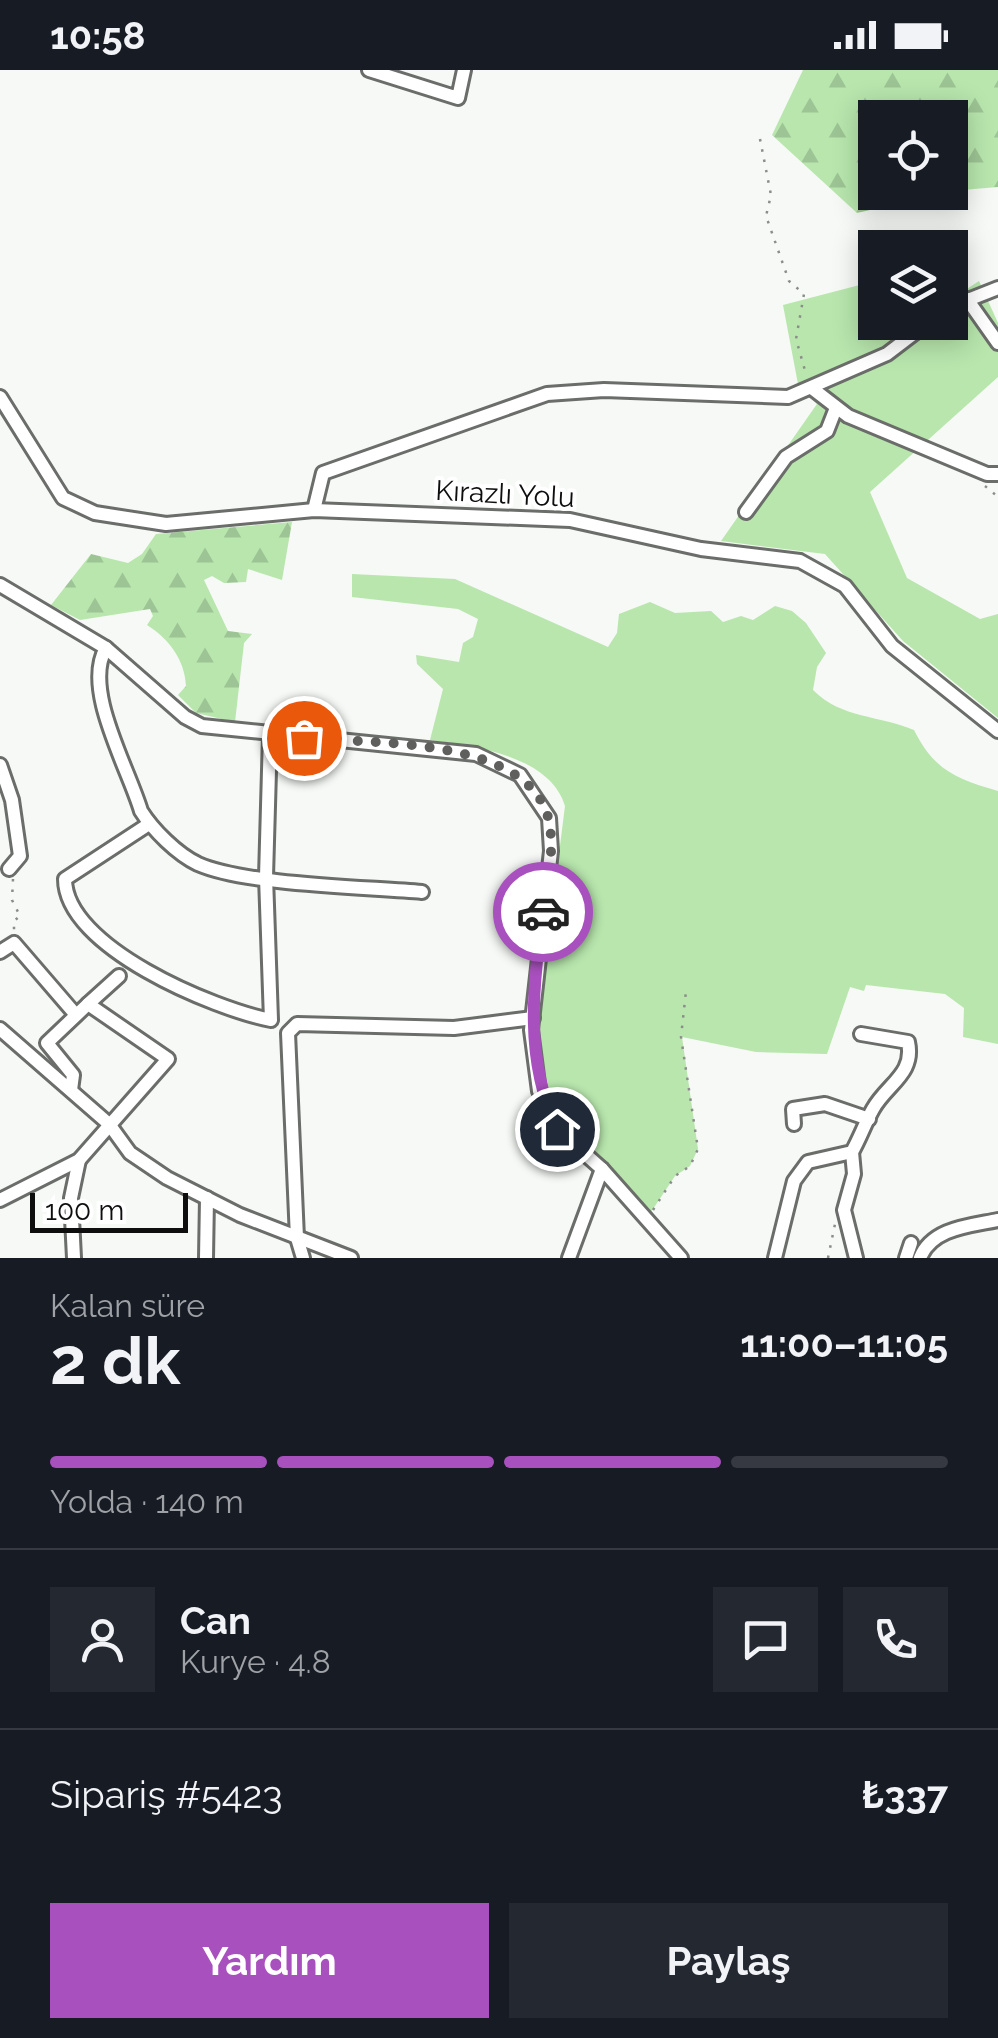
<!DOCTYPE html>
<html lang="tr">
<head>
<meta charset="utf-8">
<style>
  :root { --surface:#171b24; --page:#242831; --text:#f1f3f6; --muted:#9ea1a6; --line:#363941; --accent:#a850bd }
  body { margin:0; font-family:Raleway,sans-serif; background:var(--page); color:var(--text); height:100vh; display:flex; flex-direction:column; font-size:38px; white-space:nowrap }
  * { box-sizing:border-box; margin:0 }
  p { font-size:32px; color:var(--muted) }
  .icon { flex:none; width:55px; height:55px; fill:none; stroke:currentColor; stroke-width:2; stroke-linecap:round; stroke-linejoin:round }
  .map { position:relative; height:1188px; overflow:hidden }
  .side { display:flex; flex-direction:column; background:var(--surface); flex:1 }
  .side>* { flex:none }
  .fabs { position:absolute; left:858px; top:30px; display:grid; gap:20px }
  .fabs a { display:grid; place-items:center; width:110px; height:110px; border-radius:0px; background:var(--surface); box-shadow:0 5px 25px #0003; font-size:50px }
  .scale { position:absolute; left:30px; bottom:25px; width:158px; box-sizing:border-box; padding-left:10px; border:5px solid #0d0e0d; border-top:0; font-size:28px; line-height:35px; white-space:nowrap; color:#0d0e0d; -webkit-text-stroke:8px #fff; paint-order:stroke }
  .pin { position:absolute; display:grid; place-items:center; width:85px; height:85px; color:#fff; margin:-42px; border:5px solid #fff; border-radius:50%; box-shadow:0 2px 10px #0007 }
  .courier { position:absolute; display:grid; place-items:center; width:100px; height:100px; margin:-50px; border:8px solid #a850bd; border-radius:50%; background:#fff; color:#222; box-shadow:0 2px 12px #0007 }
  .summary em { font-style:normal; font-weight:700 }
  .summary div { display:flex; flex-direction:column-reverse }
  .summary { display:flex; align-items:center; justify-content:space-between; height:170px; padding:0 50px }
  h1 { font-size:65px; font-weight:700; line-height:75px }
  .bar { display:grid; grid-template-columns:repeat(4,1fr); gap:15px 10px; align-content:center; height:120px; padding:0 50px }
  .bar i { height:12px; border-radius:8px; background:var(--line) }
  .bar .selected { background:var(--accent) }
  .bar p { grid-column:span 4 }
  .line { display:flex; align-items:center; gap:25px; padding:0 50px; border-top:2px solid var(--line) }
  .line div { flex:1 }
  .round { display:grid; place-items:center; flex:none; width:105px; height:105px; border-radius:0px; background:var(--page) }
  .cta { display:flex; gap:20px; margin-top:auto; padding:20px 50px }
  .cta a { flex:1; height:115px; border-radius:0px; background:var(--accent); color:#fff; font-size:40px; font-weight:700; line-height:115px; text-align:center }
  .cta a+a { background:var(--page); color:var(--text) }
  .status { display:flex; justify-content:space-between; align-items:center; height:70px; padding:0 50px; background:var(--surface); direction:ltr }
  .status svg { height:28px; fill:currentColor }
  .map>svg:first-child { display:block }
  .grass { fill:#b8e6ad }
  .forest { fill:url(#forest-firs) }
  .lines { fill:none; stroke-linecap:round; stroke-linejoin:round }
  .minor-casing { stroke:#6b6d6a; stroke-width:18 }
  .path { stroke:#8b8d8b; stroke-width:2.5; stroke-dasharray:2.5 8; stroke-linecap:butt }
  .minor { stroke:#fff; stroke-width:12 }
  .done { stroke:#5f605e; stroke-width:10; stroke-dasharray:0 18 }
  .route { stroke:#a850bd; stroke-width:12 }
  .labels { text-anchor:middle; dominant-baseline:central; stroke-width:8; stroke-linejoin:round; paint-order:stroke }
  .street-label { font-size:28px; fill:#0d0e0d; stroke:#fff }
</style>
</head>
<body>
<div class="status"><b>10:58</b><svg viewBox="0 0 49 12"><path d="M0 12V9h3v3zM5 12V6h3v6zM10 12V3h3v9zM15 12V0h3v12zM26 1h20v11H26zM47 4h2v5h-2z"/></svg></div>
<div class="map">
<svg width="998" height="1188" viewBox="0 0 998 1188">
  <defs>
    <pattern id="forest-firs" width="22" height="20" patternUnits="userSpaceOnUse" patternTransform="scale(2.5)"><rect width="22" height="20" fill="#b8e6ad"/><path d="M5 1l3.5 6h-7zM16 11l3.5 6h-7z" fill="#9dc494"/></pattern>
  </defs>
  <rect width="100%" height="100%" fill="#f6f9f5"/>
  <!-- grass -->
  <g class="grass">
    <polygon points="875,211 875,252 896,253 900,263 916,253 950,252 950,230 979,211 998,253 998,307 870,422 907,508 980,549 998,544 998,648 903,571 825,484 721,471 817,334 798,314 783,235"/>
    <path d="M352,504L455,509L608,577L617,563L619,544L650,532L675,543L711,541L723,552L741,546L753,550L775,536L792,541L806,553L826,583L817,597L813,620C842,649 879,645 914,660C934,700 956,709 998,721V974L963,967L964,938L945,924L866,915L864,921L850,917L827,984L756,982L682,967L698,1079L690,1096L675,1106L651,1142L569,1061L550,1023L536,966L565,736C550,686 475,676 430,670L443,619L417,594L416,585L459,592L463,573L473,567L478,549L458,539L352,527Z"/>
  </g>
  <!-- forest -->
  <g class="forest">
    <polygon points="803,0 998,0 998,117 950,121 950,48 875,48 875,122 943,123 857,143 772,65"/>
    <path d="M292,452L282,510L248,499L246,512L224,513L212,506L204,510L228,561L252,564L244,573L235,652L196,643L178,625L186,616C185,590 169,569 147,555L153,546L150,539L80,550L51,535L91,484L128,493L142,484L156,464Z"/>
  </g>
  <g class="lines">
    <!-- minor casing -->
    <g class="minor-casing">
      <g id="minor">
        <polyline points="369,0 458,28 464,0"/>
        <polyline points="967,229 998,273"/>
        <polyline points="950,237 998,218"/>
        <polyline points="813,319 848,346 987,404 998,404"/>
        <polyline points="0,327 63,428 95,443 166,454 314,440 570,450 701,479 800,491 845,516 892,576 998,661"/>
        <polyline points="314,440 323,403 547,324 604,320 788,327 887,284 929,252"/>
        <polyline points="746,442 786,387 827,361 836,338"/>
        <polyline points="0,515 106,578 185,647 202,656 476,684 520,705 549,748 551,781 531,960 539,1021 557,1059 602,1099 681,1188"/>
        <path d="M106,578C82,619 128,697 141,741C153,760 177,784 198,794C246,815 365,817 422,822"/>
        <polyline points="0,695 12,730 20,786 9,799"/>
        <path d="M149,754L65,809C65,877 214,939 271,950L266,807L270,665"/>
        <polyline points="0,882 14,873 76,945"/>
        <polyline points="88,934 119,906"/>
        <polyline points="0,959 109,1054 130,1083 167,1108 240,1145 351,1188"/>
        <polyline points="794,1054 793,1039 825,1034 869,1049"/>
        <polyline points="852,1082 854,1104 844,1140 856,1188"/>
        <polyline points="0,1130 79,1090 168,989 88,934 47,973 73,1005 71,1020"/>
        <polyline points="74,1188 71,1128 79,1090"/>
        <polyline points="206,1188 207,1128"/>
        <polyline points="303,1188 297,1168 288,963 297,954 454,958 533,948"/>
        <polyline points="569,1188 602,1099"/>
        <path d="M775,1188L794,1111L808,1092L852,1082C860,1068 865,1053 873,1039C887,1014 915,1004 908,972L861,964"/>
        <polyline points="906,1188 911,1173"/>
        <path d="M920,1188C932,1158 969,1156 998,1150"/>
      </g>
    </g>
    <!-- path -->
    <g class="path">
      <polyline points="760,69 771,125 766,146 789,211 804,224 796,269 806,304"/>
      <polyline points="985,416 998,427"/>
      <polyline points="13,809 12,830 20,846 14,851 14,860"/>
      <polyline points="653,1140 675,1106 690,1096 698,1079 681,967 686,921"/>
      <polyline points="828,1188 835,1154"/>
    </g>
    <!-- minor -->
    <use href="#minor" class="minor"/>
  </g>
  <g class="lines">
    <!-- done -->
    <path class="done" d="M304,668C372,674 530,666 549,751C555,781 547,813 543,842"/>
    <!-- route -->
    <path class="route" d="M543,842C533,918 524,988 557,1059"/>
  </g>
  <g class="labels">
    <!-- street labels -->
    <g class="street-label">
      <text transform="translate(505 424) rotate(3)">Kırazlı Yolu</text>
    </g>
  </g>
</svg>
<div class="fabs">
<a><svg class="icon" aria-label="locate" viewBox="0 0 24 24"><circle cx="12" cy="12" r="6"/><path d="M12 2v4M12 18v4M2 12h4M18 12h4"/></svg></a>
<a><svg class="icon" aria-label="layers" viewBox="0 0 24 24"><path d="M12 4l9 5-9 5-9-5zM3 14l9 5 9-5"/></svg></a>
</div>
<div class="scale">100 m</div>
<div class="pin" style="left:304px;top:668px;background:#ea580c"><svg class="icon" aria-label="bag" viewBox="0 0 24 24"><path d="M5 8h14l-1 12H6zM9 8a3 3 0 0 1 6 0"/></svg></div>
<div class="pin" style="left:557px;top:1059px;background:#1f2937"><svg class="icon" aria-label="home" viewBox="0 0 24 24"><path d="M3 11l9-7 9 7M6 9v11h12V9"/></svg></div>
<div class="courier" style="left:543px;top:842px"><svg class="icon" aria-label="car" viewBox="0 0 24 24"><path d="M5 17H2v-5l4-1 3-4h7l3 4 3 1v5h-3M9 17h6M6 11h13"/><circle cx="7" cy="17" r="2"/><circle cx="17" cy="17" r="2"/></svg></div>
</div>
<section class="side">
<div class="summary"><div><h1>2 dk</h1><p>Kalan süre</p></div><em>11:00–11:05</em></div>
<div class="bar"><i class="selected"></i><i class="selected"></i><i class="selected"></i><i></i><p>Yolda · 140 m</p></div>
<div class="line" style="height:180px"><a class="round"><svg class="icon" aria-label="person" viewBox="0 0 24 24"><circle cx="12" cy="8" r="4"/><path d="M4 21q1-7 8-7t8 7"/></svg></a><div><b>Can</b><p>Kurye · 4.8</p></div><a class="round"><svg class="icon" aria-label="chat" viewBox="0 0 24 24"><path d="M4 5h16v11H9l-5 4z"/></svg></a><a class="round"><svg class="icon" aria-label="phone" viewBox="0 0 24 24"><path d="M5 4h4l2 5-3 2q2 4 5 5l2-3 5 2v4C11 20 4 13 5 4z"/></svg></a></div>
<div class="line" style="height:130px"><div>Sipariş #5423</div><b>₺337</b></div>
<div class="cta"><a>Yardım</a><a>Paylaş</a></div>
</section>
</body>
</html>
